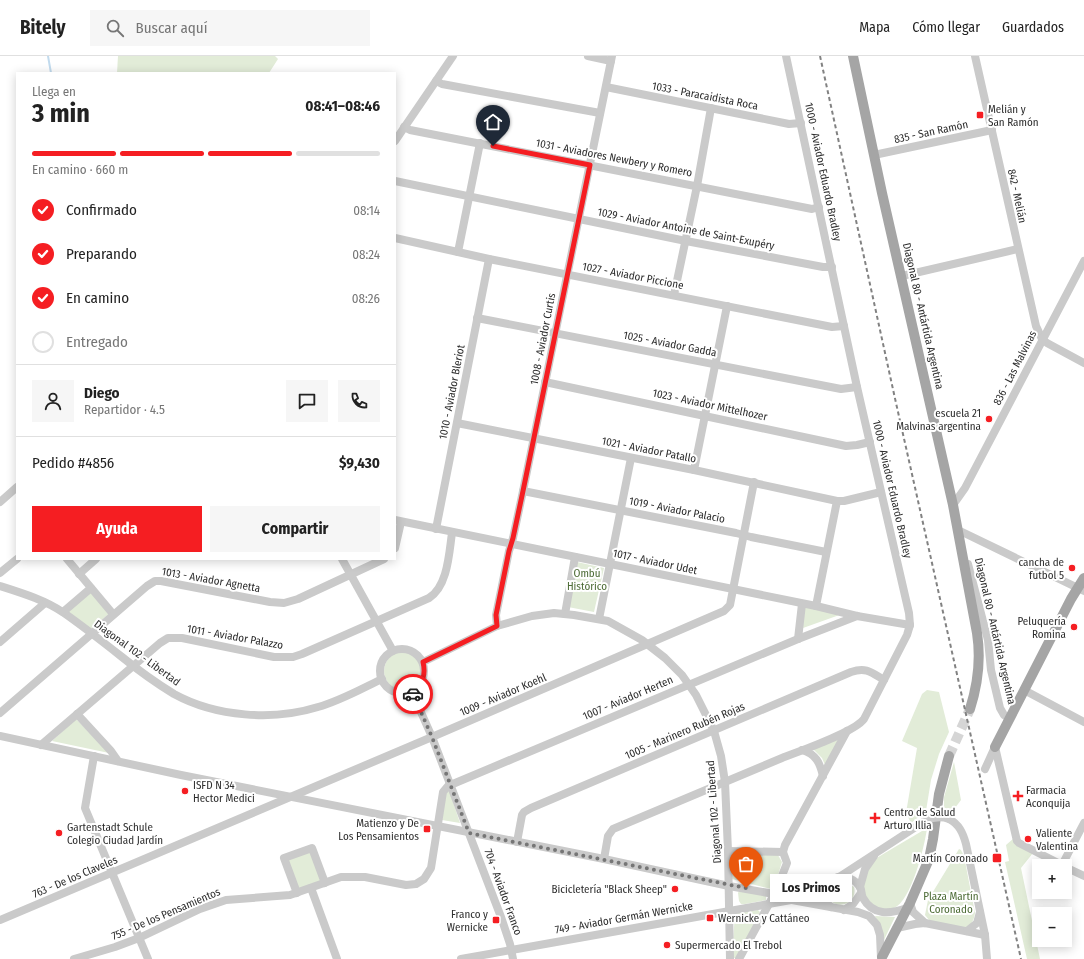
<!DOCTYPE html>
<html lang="es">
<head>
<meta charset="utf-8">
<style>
  :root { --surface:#fff; --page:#f6f6f6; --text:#222; --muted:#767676; --line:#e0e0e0; --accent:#f51e22 }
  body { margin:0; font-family:"Fira Sans Condensed",sans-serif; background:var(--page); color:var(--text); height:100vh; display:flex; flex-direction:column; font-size:15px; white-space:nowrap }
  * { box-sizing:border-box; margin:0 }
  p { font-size:13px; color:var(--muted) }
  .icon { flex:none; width:22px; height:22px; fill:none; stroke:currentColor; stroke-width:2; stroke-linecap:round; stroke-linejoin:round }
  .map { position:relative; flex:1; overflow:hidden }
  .drawer { position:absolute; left:16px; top:16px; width:380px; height:488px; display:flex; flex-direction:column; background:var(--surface); border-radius:0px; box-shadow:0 2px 10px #0003 }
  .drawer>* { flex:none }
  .fabs { position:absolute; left:1032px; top:803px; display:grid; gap:8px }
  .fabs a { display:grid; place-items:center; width:40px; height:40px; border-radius:0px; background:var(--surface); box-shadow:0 2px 10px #0003; font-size:20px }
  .pin { position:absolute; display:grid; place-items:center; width:34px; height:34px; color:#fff; margin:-41px -17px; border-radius:50% 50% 50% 0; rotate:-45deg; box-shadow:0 0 4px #0007 }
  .pin .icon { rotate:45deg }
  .courier { position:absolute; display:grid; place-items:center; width:40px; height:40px; margin:-20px; border:3px solid #f51e22; border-radius:50%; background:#fff; color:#222; box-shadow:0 1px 5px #0007 }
  .bubble { position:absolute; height:28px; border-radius:0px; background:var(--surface); box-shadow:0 2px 10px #0003; font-size:13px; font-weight:700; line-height:28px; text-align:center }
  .overview em { font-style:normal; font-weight:700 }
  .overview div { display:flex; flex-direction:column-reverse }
  .overview { display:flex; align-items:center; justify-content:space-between; height:68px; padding:0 16px }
  h1 { font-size:26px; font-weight:700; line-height:30px }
  .bar { display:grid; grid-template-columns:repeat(4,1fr); gap:6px 4px; align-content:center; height:48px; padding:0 16px }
  .bar i { height:5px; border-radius:3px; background:var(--line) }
  .bar .on { background:var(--accent) }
  .bar p { grid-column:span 4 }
  .line { display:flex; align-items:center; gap:10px; padding:0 16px; border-top:1px solid var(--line) }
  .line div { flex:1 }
  .round { display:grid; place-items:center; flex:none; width:42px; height:42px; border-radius:0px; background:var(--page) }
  ol { padding:0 16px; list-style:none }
  li { display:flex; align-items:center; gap:12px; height:44px }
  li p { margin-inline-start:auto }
  li .icon { padding:4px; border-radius:50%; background:var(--accent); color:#fff; stroke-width:4 }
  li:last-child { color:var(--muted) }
  li i { width:22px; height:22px; border:2px solid var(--line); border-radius:50% }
  .primary-button { display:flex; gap:8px; margin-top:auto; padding:8px 16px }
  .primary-button a { flex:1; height:46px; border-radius:0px; background:var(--accent); color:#fff; font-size:16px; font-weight:700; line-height:46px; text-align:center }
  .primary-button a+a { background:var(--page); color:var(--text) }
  header { display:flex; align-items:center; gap:24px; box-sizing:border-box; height:56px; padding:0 20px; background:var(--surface); border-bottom:1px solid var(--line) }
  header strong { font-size:19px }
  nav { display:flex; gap:22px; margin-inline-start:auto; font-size:14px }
  .search { width:280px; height:36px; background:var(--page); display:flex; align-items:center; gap:10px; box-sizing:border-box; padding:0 14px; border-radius:0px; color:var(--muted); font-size:15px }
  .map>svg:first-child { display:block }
  .green { fill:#e2ecd8 }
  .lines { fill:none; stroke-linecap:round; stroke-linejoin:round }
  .stream { stroke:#c2dbee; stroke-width:2 }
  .major-tunnel { stroke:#d5d5d5; stroke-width:10; stroke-dasharray:10 5; stroke-linecap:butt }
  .minor { stroke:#cacaca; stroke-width:8 }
  .major { stroke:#a5a5a5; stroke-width:10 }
  .rail { stroke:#828282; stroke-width:2; stroke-dasharray:4 3; stroke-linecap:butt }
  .minor-bridge { stroke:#cacaca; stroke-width:8 }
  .done { stroke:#767676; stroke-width:4; stroke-dasharray:0 7.2 }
  .route { stroke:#f51e22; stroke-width:5 }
  .poi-dot { fill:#f51e22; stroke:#fff; stroke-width:1.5 }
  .labels { text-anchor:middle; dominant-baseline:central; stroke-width:4; stroke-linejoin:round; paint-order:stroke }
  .street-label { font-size:11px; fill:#2d2d2d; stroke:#fff }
  .poi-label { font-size:11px; fill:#2d2d2d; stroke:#fff; text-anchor:start }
  .park-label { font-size:11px; fill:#4d6c36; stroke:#fff }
</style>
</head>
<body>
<header>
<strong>Bitely</strong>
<div class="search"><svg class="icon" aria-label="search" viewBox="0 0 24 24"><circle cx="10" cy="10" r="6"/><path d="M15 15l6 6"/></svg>Buscar aquí</div>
<nav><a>Mapa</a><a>Cómo llegar</a><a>Guardados</a></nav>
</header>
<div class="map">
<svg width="1084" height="903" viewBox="0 0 1084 903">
  <rect width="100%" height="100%" fill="#fff"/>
  <!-- green -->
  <g class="green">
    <polygon points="118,0 275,0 278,3 269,17 117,17"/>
    <polygon points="577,506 604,512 594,556 568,551"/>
    <polygon points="91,534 110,557 90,574 65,556"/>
    <polygon points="804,549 845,557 803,572"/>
    <circle cx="403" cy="615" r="19"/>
    <polygon points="927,634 939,636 949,676 939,698 931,724 926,755 911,767 906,757 917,692 902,685 922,638"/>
    <polygon points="76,663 109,697 52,685"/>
    <polygon points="842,680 825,709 822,702 813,693"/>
    <polygon points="954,706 961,744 955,752 949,757 944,755 944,741"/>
    <polygon points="449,734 460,767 442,764 446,738"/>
    <path d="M927,772C925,789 911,846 894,852C892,853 887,853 885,853C859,854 859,817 874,804C879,800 885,797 890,794C902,787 915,779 927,772Z"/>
    <polygon points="1014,782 1033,797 1021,812 1040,903 1027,903 1005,806 1009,805 1006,789"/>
    <polygon points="312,792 325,827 297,837 284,802"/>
    <path d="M959,793L961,794L964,800L975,857C974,864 971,871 964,872C958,873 936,866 929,864L925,859L928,844Z"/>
    <polygon points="730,799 778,799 782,806 774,832 771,833 732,823"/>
    <path d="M840,825L848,827L854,831C859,850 829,857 826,835L830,829Z"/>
    <polygon points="739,835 766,839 766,844 745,848 741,848 739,845 738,837"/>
    <polygon points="758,854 760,856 737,902 734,902 732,901 735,857"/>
    <polygon points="875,860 895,861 883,886 881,872"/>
  </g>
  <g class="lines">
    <!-- stream -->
    <polyline class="stream" points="48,0 51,17"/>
    <!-- major-tunnel -->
    <polyline class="major-tunnel" points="949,700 970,653"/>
    <!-- minor -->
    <g class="minor">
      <polyline points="588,0 611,5"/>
      <polyline points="975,0 1036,270 1042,283 1047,287 1084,307"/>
      <polyline points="436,25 442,28 600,57"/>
      <polyline points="606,31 789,68 801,67"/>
      <polyline points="404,71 410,74 812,153 819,151"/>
      <polyline points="395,85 453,0"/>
      <polyline points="874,99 992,74"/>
      <polyline points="395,125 686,185 823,211 832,211"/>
      <polyline points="395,182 489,203 832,271 844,270"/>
      <polyline points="458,196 480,87"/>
      <polyline points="902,220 1018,193"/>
      <polyline points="674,239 697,130 711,52"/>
      <polyline points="477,262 841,333 857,331"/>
      <polyline points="545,326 846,390 857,389 870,386"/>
      <polyline points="457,367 694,414 837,445"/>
      <polyline points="694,414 727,250"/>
      <polyline points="523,435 736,477 751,481 826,496"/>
      <polyline points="0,446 17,431"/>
      <polyline points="953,449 965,432 1084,205"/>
      <polyline points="395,464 816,550 857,560 910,569"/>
      <polyline points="436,473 489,203"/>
      <polyline points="958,474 1084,535"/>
      <polyline points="395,492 401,466"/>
      <polyline points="67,503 113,558"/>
      <polyline points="342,503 393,595"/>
      <polyline points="968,508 988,584 991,614 1000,652 1004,659 1009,662"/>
      <polyline points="0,517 17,503"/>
      <polyline points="79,518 96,503"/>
      <path d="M0,530C22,537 45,544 64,557C84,571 103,586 122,601C138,614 156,627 174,638C216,661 273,665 318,651C340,645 361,633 382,623"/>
      <polyline points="816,550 837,445 844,445 881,436"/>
      <polyline points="63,556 91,532"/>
      <polyline points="565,558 575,501"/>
      <polyline points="599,563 631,402"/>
      <polyline points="497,570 496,559 509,495 513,482 523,435 612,0"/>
      <polyline points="798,583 802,548"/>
      <polyline points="0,586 45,547"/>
      <circle cx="402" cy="615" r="22"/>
      <polyline points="423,606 497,570 532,560 554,557 574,559 608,565 642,584 665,602 682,619 696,639 714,675 721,700 725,726 728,795 730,903"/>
      <polyline points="1024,634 1084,666"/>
      <polyline points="412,636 432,681 501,861 510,888 513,903"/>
      <polyline points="0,657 147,530 155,525 161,525 270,546 284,547 298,543 384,503"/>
      <polyline points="77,658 111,695 118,705"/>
      <polyline points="0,680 181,719 604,803 729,830 774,838 792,844 858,856 869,860 877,869 880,879 881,902"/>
      <path d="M41,689L160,587L168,582H182L274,601H293L302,598L429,542C448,530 449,497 452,477"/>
      <polyline points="995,691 1017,785 1019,787 1064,810"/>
      <path d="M802,694C816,698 820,707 823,720"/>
      <polyline points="94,700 85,752 148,903"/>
      <polyline points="985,713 995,691"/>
      <path d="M949,763C959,768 963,777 966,788L985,879L987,903"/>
      <path d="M517,786L522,759L524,756L531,752L851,616C866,611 871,616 884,624"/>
      <polyline points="728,795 783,796"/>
      <path d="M604,803L608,780L613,773C669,749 726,726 782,702C800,695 855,676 864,663L907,579L910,569L909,557L857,331L786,0"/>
      <polyline points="1062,809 1084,767"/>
      <polyline points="1065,811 1084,820"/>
      <path d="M838,821C846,820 855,823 860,831C862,834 861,839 863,842C873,860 890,858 907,852"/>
      <path d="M826,829C821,837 823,845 831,851"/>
      <polyline points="860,831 865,813 874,800"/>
      <polyline points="311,832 337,903"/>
      <polyline points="297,837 284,802 312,792 325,827"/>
      <polyline points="797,843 816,836 925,765"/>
      <polyline points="910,847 913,856 925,867"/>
      <polyline points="844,854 853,848 861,837"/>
      <polyline points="0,864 432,681 724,555 730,549 754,426"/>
      <polyline points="897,872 915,868 925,867 985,879"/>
      <polyline points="967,875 977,867 980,856"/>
      <polyline points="74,903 115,891 139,882 200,853 226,844 290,839 341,821 365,821 406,829 416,828 424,823 431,812 443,736 448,730 798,583 857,560"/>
      <polyline points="461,903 791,844"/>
      <polyline points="739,903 776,835 787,807 783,796 785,789 847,675"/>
    </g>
    <!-- major -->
    <g class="major">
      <path d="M853,0L882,137L953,449L977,577C981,603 978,628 970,653"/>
      <polyline points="995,691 1071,543 1084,522"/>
      <polyline points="882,901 910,847 929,803 933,783 939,738 949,700"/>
    </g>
    <!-- rail -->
    <polyline class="rail" points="820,0 896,347 1021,903"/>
    <!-- minor-bridge -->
    <path class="minor-bridge" d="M925,765C933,761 941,760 949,763"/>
  </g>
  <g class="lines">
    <!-- done -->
    <polyline class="done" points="413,638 432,681 469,777 746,832"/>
    <!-- route -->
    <path class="route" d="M413,638L412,636C423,628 426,619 423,606L497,570L496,559L509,495L513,482L523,435L590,109L493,90"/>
  </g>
  <!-- markers -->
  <g class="poi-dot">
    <rect x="976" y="55" width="8" height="8" rx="2"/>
    <circle cx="989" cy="363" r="4"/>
    <circle cx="1072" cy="512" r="4"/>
    <circle cx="1074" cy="571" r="4"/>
    <circle cx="185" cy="735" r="4"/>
    <path d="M1016 734h4v4h4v4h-4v4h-4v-4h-4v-4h4z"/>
    <path d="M873 756h4v4h4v4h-4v4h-4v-4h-4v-4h4z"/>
    <rect x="423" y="769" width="8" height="8" rx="2"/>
    <circle cx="59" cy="777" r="4"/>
    <circle cx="1028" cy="783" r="4"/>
    <rect x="992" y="797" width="10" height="10" rx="2"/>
    <circle cx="675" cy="833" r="4"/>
    <rect x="706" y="858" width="8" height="8" rx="2"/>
    <rect x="492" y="860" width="8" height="8" rx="2"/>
    <circle cx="667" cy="889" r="4"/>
  </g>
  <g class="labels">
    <!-- street labels -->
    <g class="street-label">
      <text transform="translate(705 40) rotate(11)">1033 - Paracaidista Roca</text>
      <text transform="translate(931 76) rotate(-12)">835 - San Ramón</text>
      <text transform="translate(614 102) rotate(11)">1031 - Aviadores Newbery y Romero</text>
      <text transform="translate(823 116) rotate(78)">1000 - Aviador Eduardo Bradley</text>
      <text transform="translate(1017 140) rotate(78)">842 - Melián</text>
      <text transform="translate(686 173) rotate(11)">1029 - Aviador Antoine de Saint-Exupéry</text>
      <text transform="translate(633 220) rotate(11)">1027 - Aviador Piccione</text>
      <text transform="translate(923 260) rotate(77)">Diagonal 80 - Antártida Argentina</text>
      <text transform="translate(543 283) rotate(-79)">1008 - Aviador Curtis</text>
      <text transform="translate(670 288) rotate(11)">1025 - Aviador Gadda</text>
      <text transform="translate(1015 312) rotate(-63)">836 - Las Malvinas</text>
      <text transform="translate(452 336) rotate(-79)">1010 - Aviador Bleriot</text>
      <text transform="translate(710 349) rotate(12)">1023 - Aviador Mittelhozer</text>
      <text transform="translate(649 394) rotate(11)">1021 - Aviador Patallo</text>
      <text transform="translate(892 433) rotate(77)">1000 - Aviador Eduardo Bradley</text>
      <text transform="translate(677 454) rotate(11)">1019 - Aviador Palacio</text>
      <text transform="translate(655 506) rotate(12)">1017 - Aviador Udet</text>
      <text transform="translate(211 524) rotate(10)">1013 - Aviador Agnetta</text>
      <text transform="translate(995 575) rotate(77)">Diagonal 80 - Antártida Argentina</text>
      <text transform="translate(235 581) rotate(10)">1011 - Aviador Palazzo</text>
      <text transform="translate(137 597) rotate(36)">Diagonal 102 - Libertad</text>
      <text transform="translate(503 639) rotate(-23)">1009 - Aviador Koehl</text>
      <text transform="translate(628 642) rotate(-23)">1007 - Aviador Herten</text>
      <text transform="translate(685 675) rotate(-23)">1005 - Marinero Rubén Rojas</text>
      <text transform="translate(714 756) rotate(-94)">Diagonal 102 - Libertad</text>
      <text transform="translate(75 821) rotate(-23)">763 - De los Claveles</text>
      <text transform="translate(503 836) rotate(70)">704 - Aviador Franco</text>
      <text transform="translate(166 858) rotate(-23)">755 - De los Pensamientos</text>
      <text transform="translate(624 862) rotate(-10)">749 - Aviador Germán Wernicke</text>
    </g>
    <!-- poi labels -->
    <g class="poi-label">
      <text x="988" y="53">Melián y<tspan x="988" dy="13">San Ramón</tspan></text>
      <text x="981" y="357" text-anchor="end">escuela 21<tspan x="981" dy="13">Malvinas argentina</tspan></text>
      <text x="1064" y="506" text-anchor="end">cancha de<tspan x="1064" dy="13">futbol 5</tspan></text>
      <text x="1066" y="565" text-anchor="end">Peluquería<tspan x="1066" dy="13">Romina</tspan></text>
      <text x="193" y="729">ISFD N 34<tspan x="193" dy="13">Hector Medici</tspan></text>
      <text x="1026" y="734">Farmacia<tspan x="1026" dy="13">Aconquija</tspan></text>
      <text x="884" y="756">Centro de Salud<tspan x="884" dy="13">Arturo Illia</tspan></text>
      <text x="419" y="767" text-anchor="end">Matienzo y De<tspan x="419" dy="13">Los Pensamientos</tspan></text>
      <text x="67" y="771">Gartenstadt Schule<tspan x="67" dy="13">Colegio Ciudad Jardín</tspan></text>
      <text x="1036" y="777">Valiente<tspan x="1036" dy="13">Valentina</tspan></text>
      <text x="988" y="802" text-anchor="end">Martín Coronado</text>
      <text x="667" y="833" text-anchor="end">Bicicletería "Black Sheep"</text>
      <text x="488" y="858" text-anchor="end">Franco y<tspan x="488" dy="13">Wernicke</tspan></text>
      <text x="718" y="862">Wernicke y Cattáneo</text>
      <text x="675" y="889">Supermercado El Trebol</text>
    </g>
    <!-- park labels -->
    <g class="park-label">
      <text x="587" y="517">Ombú<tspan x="587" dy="13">Histórico</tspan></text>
      <text x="951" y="840">Plaza Martín<tspan x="951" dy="13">Coronado</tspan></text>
    </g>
  </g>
</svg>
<div class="fabs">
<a>+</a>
<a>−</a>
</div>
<div class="pin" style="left:746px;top:832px;background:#ea580c"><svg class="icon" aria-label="bag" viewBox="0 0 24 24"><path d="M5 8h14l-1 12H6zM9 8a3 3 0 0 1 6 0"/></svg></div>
<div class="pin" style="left:493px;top:90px;background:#1f2937"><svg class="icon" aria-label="home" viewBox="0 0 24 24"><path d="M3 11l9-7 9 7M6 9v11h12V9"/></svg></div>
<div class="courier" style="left:413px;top:638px"><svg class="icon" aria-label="car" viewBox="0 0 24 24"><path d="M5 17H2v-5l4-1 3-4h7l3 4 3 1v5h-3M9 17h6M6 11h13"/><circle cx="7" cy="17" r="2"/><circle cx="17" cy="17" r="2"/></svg></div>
<div class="bubble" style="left:770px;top:818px;width:82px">Los Primos</div>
<section class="drawer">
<div class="overview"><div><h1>3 min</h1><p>Llega en</p></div><em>08:41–08:46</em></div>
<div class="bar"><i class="on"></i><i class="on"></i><i class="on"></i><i></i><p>En camino · 660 m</p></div>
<ol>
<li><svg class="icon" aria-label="check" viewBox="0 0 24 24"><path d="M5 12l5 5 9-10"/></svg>Confirmado<p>08:14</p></li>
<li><svg class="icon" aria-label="check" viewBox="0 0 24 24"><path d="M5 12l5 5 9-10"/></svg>Preparando<p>08:24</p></li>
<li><svg class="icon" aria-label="check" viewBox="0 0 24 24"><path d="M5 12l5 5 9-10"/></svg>En camino<p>08:26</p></li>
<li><i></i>Entregado</li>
</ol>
<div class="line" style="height:72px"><a class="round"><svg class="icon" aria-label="person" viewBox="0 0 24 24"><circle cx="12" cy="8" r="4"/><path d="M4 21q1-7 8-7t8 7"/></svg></a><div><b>Diego</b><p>Repartidor · 4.5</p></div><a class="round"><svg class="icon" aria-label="chat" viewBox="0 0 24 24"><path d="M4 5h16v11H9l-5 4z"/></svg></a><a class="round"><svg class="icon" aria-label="phone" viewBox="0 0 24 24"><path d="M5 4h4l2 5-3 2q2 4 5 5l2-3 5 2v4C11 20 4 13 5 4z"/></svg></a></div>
<div class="line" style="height:52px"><div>Pedido #4856</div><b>$9,430</b></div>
<div class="primary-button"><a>Ayuda</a><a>Compartir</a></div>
</section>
</div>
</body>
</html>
